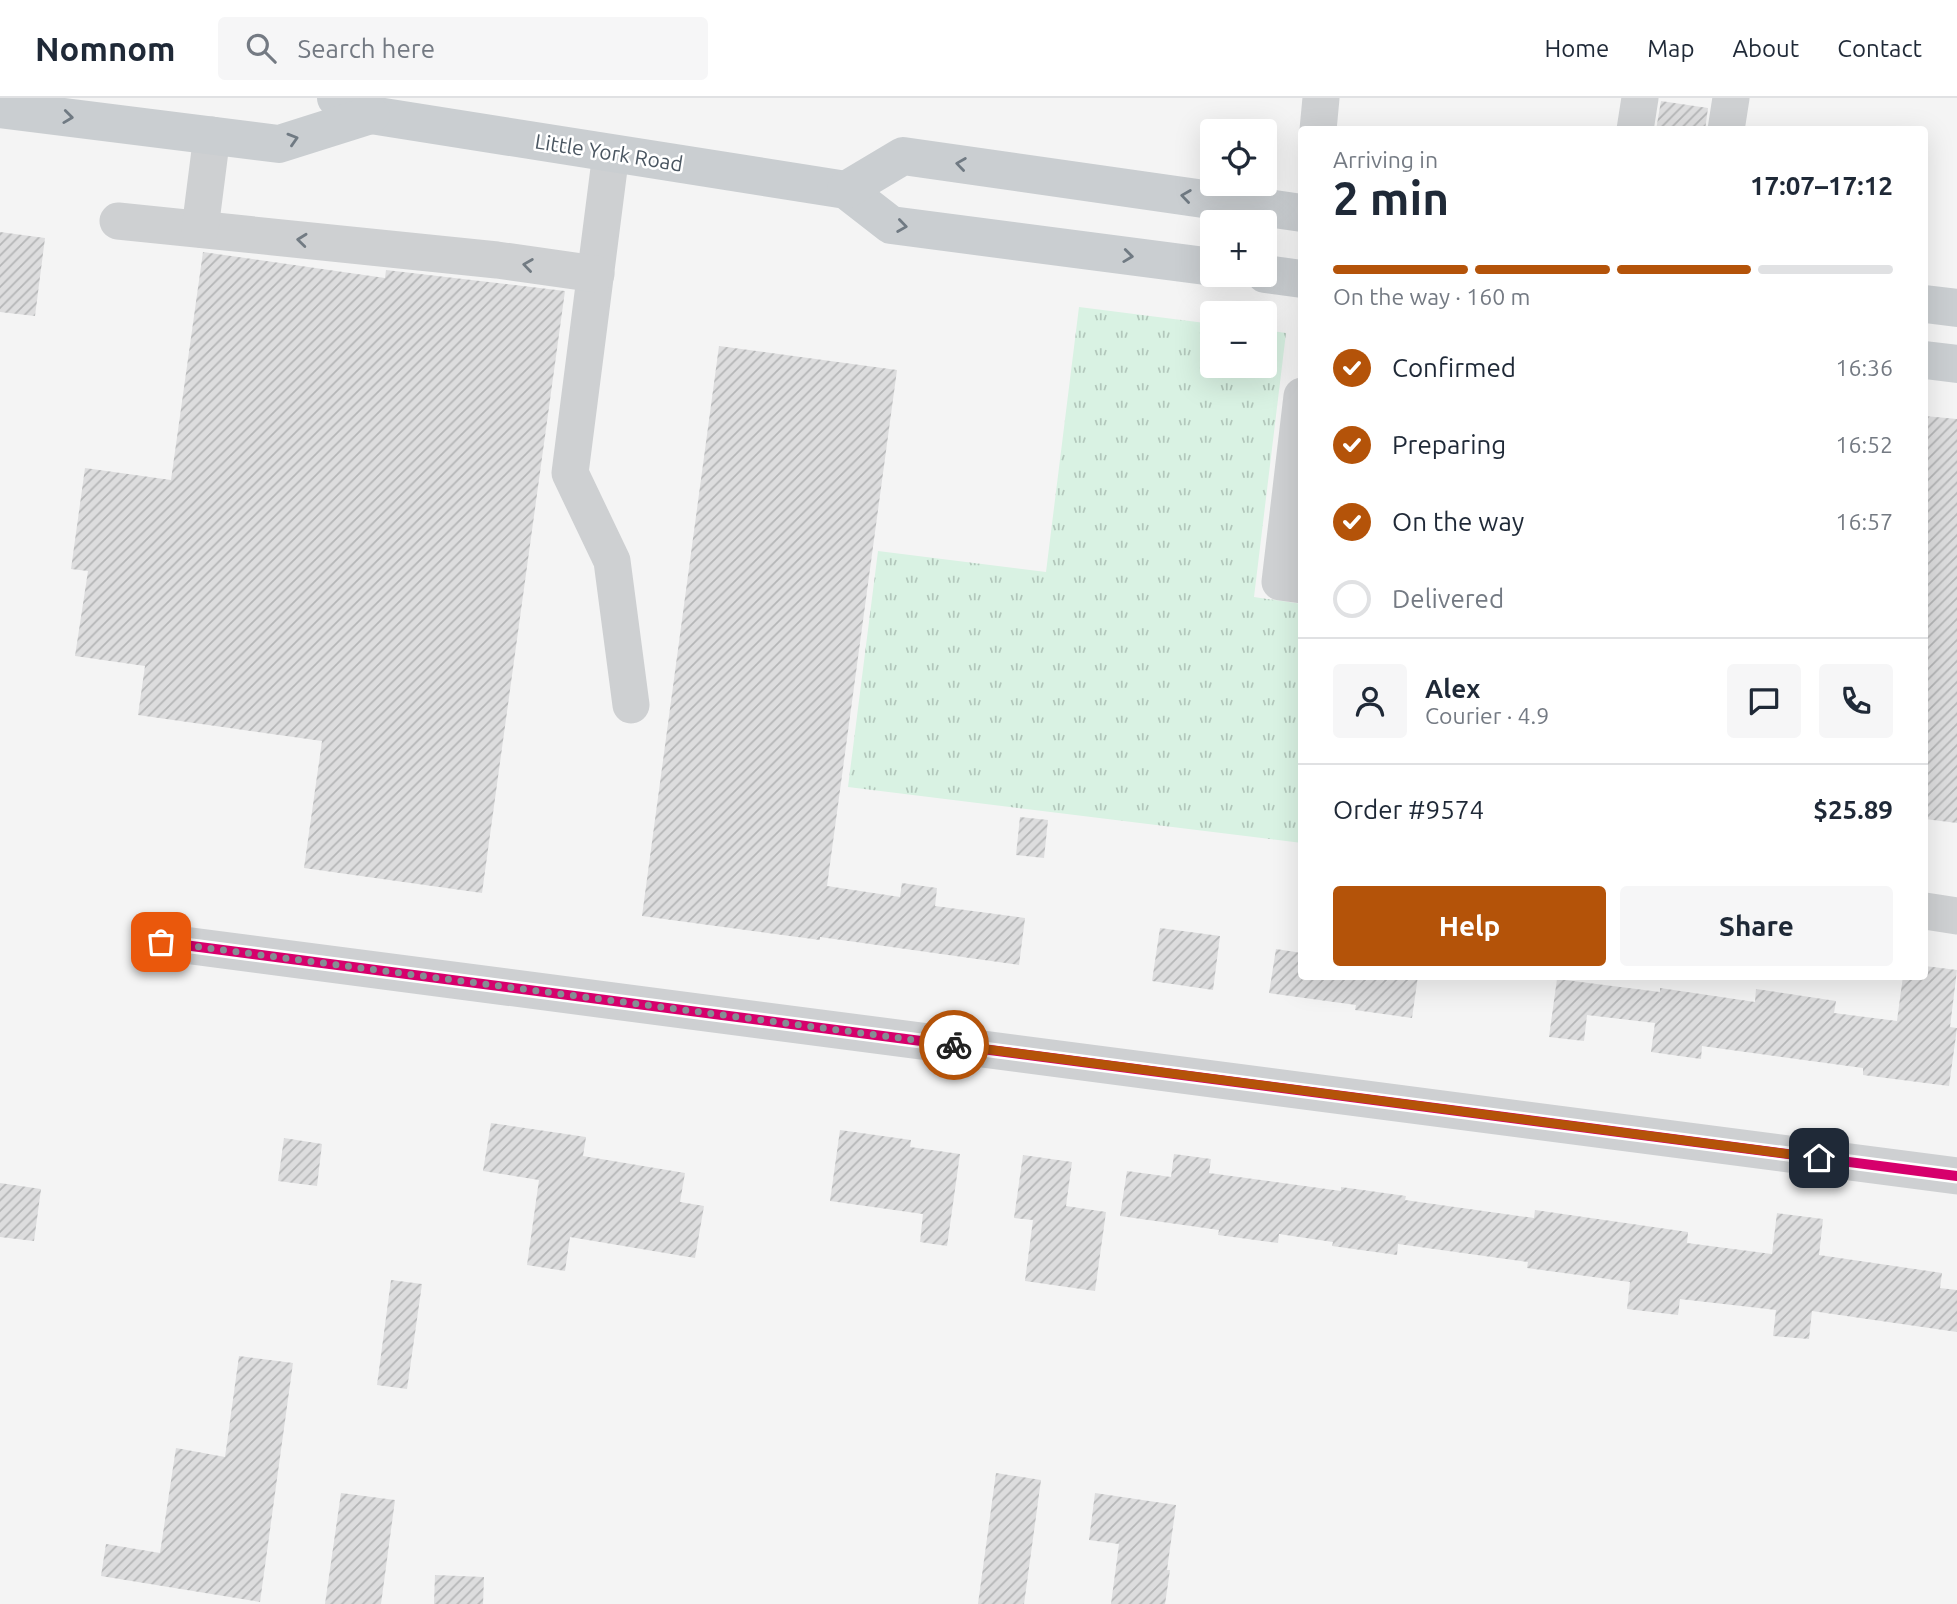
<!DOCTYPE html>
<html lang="en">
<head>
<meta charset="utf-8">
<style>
  :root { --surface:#fff; --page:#f6f6f7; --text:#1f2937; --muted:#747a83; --line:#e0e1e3; --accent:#b45309 }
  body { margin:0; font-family:Ubuntu,sans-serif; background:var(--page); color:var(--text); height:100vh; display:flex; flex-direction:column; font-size:26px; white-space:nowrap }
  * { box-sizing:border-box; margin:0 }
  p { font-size:23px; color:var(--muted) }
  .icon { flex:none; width:38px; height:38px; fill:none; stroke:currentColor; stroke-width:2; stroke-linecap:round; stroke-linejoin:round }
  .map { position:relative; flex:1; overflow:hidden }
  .side { position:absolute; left:1298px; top:28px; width:630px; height:854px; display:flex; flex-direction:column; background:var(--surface); border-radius:7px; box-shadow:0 7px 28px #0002 }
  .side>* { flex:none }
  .buttons { position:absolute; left:1200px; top:21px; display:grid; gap:14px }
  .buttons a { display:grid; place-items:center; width:77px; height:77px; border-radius:7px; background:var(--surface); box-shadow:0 7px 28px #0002; font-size:35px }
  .pin { position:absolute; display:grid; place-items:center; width:60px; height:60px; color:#fff; margin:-30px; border-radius:14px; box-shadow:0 4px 10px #0006 }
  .courier { position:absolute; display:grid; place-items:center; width:70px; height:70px; margin:-35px; border:5px solid #b45309; border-radius:50%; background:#fff; color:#222; box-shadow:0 2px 9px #0007 }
  .headline em { font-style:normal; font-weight:700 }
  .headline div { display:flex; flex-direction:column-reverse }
  .headline { display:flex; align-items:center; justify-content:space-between; height:119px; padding:0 35px }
  h1 { font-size:46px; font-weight:700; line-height:52px }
  .bar { display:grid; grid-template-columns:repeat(4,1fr); gap:10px 7px; align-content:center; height:84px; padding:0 35px }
  .bar i { height:9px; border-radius:5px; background:var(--line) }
  .bar .selected { background:var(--accent) }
  .bar p { grid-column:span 4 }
  .line { display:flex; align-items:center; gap:18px; padding:0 35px; border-top:2px solid var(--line) }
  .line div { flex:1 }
  .round { display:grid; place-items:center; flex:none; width:74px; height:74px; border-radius:7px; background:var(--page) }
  ol { padding:0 35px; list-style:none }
  li { display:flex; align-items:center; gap:21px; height:77px }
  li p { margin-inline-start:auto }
  li .icon { padding:7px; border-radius:50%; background:var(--accent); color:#fff; stroke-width:4 }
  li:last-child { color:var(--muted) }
  li i { width:38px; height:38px; border:4px solid var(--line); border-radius:50% }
  .cta { display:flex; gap:14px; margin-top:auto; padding:14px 35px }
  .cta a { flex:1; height:80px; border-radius:7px; background:var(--accent); color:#fff; font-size:28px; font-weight:700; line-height:80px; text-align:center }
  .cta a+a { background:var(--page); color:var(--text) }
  header { display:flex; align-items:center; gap:42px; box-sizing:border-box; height:98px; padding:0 35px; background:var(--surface); border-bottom:2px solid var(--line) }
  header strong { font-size:33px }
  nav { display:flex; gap:38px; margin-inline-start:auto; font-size:24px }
  .search { width:490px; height:63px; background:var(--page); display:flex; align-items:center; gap:18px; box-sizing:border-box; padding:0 24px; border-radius:7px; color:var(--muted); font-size:26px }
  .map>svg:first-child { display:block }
  .grass { fill:url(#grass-tufts) }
  .building { fill:url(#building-hatch) }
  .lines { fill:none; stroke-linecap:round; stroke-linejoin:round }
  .minor { stroke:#ced0d2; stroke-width:37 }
  .major { stroke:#caced1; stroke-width:38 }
  .cycleway-casing { stroke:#fff; stroke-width:15 }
  .cycleway { stroke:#d6006c; stroke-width:10 }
  .oneway { stroke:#707a83 }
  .oneway2 { stroke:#727b83 }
  .done { stroke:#868d94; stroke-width:7; stroke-dasharray:0 12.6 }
  .route { stroke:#b45309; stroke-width:9 }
  .labels { text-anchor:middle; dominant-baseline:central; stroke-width:5; stroke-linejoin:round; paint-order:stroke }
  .street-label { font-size:21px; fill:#4a5661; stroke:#fff }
</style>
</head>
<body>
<header>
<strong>Nomnom</strong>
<div class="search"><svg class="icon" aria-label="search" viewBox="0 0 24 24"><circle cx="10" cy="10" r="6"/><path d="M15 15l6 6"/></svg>Search here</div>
<nav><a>Home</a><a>Map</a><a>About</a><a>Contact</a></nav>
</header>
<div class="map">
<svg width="1957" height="1506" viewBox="0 0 1957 1506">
  <defs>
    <pattern id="grass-tufts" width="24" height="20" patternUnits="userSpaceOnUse" patternTransform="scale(1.75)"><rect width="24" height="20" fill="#d9f2e3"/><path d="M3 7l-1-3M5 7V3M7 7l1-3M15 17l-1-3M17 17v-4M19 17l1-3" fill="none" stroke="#b2c7bb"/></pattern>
    <pattern id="building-hatch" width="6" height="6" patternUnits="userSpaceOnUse" patternTransform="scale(1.75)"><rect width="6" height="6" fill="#ddddde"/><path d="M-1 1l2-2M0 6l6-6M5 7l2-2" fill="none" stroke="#b5b6b7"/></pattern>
  </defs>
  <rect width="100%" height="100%" fill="#f4f4f4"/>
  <!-- grass -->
  <polygon class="grass" points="1079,209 1213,226 1213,268 1265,268 1265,232 1286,235 1254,499 1302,506 1302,745 848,689 878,453 1046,474"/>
  <!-- building -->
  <g class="building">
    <polygon points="1661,3 1708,10 1705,32 1656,32"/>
    <polygon points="0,134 45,140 35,218 0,214"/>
    <polygon points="203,154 385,180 386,172 565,193 482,795 304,770 322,643 138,617 145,568 75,558 88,473 71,471 85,370 171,382"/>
    <polygon points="719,248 897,272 827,788 900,799 902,785 937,790 935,808 1025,820 1019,867 820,839 820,842 642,818"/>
    <polygon points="1925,318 1957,321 1957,725 1925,721"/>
    <polygon points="1020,719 1048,722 1044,760 1016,757"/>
    <polygon points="1160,830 1220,838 1213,892 1152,883"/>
    <polygon points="1276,851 1302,855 1302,878 1418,878 1412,920 1355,912 1356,907 1269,895"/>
    <polygon points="1925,868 1957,872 1950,929 1957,930 1949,988 1863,977 1863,970 1702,948 1701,961 1651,954 1655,925 1587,917 1584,943 1549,939 1557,881 1660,894 1660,890 1755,904 1756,891 1836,903 1834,915 1897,923 1903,878 1925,878"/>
    <polygon points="491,1025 586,1039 583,1058 685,1075 680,1104 704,1108 695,1160 570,1139 565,1173 527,1167 539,1082 483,1073"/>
    <polygon points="840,1032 911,1042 910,1049 960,1056 947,1148 920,1144 923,1116 830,1103"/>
    <polygon points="284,1040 322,1046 317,1088 278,1083"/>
    <polygon points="1174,1056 1211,1061 1209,1075 1341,1093 1341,1089 1406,1098 1405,1102 1534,1120 1535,1112 1688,1134 1687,1145 1772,1156 1777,1115 1823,1121 1819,1157 1942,1175 1940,1190 1957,1192 1957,1234 1812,1213 1809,1241 1773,1238 1776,1212 1680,1201 1678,1217 1627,1211 1630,1184 1527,1170 1528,1164 1398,1146 1397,1157 1332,1148 1333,1144 1279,1136 1278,1145 1218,1137 1219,1132 1120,1118 1127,1073 1171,1079"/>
    <polygon points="1023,1057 1072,1064 1066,1108 1106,1114 1095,1193 1025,1183 1033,1122 1014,1120"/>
    <polygon points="0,1085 41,1091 34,1143 0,1139"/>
    <polygon points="391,1182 422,1186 407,1291 377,1287"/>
    <polygon points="239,1258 293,1265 260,1504 101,1478 106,1446 160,1455 176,1350 225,1359"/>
    <polygon points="996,1375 1041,1382 1024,1506 978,1506"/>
    <polygon points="341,1395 395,1402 381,1506 325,1506"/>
    <polygon points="1095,1395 1176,1407 1167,1472 1170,1472 1165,1506 1111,1506 1119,1446 1089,1442"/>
    <polygon points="435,1477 484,1479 483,1506 434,1506"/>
  </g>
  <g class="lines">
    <!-- minor -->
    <g class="minor">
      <polyline points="1318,32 1321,0"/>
      <polyline points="1635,32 1640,0"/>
      <polyline points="1726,32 1731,0"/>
      <polyline points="611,55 570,375 612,463 631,607"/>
      <polyline points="118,123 497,162 596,176"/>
      <polyline points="200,131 212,37"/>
      <polyline points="1302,298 1280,484 1302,487"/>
      <polyline points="1925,813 1957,818"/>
      <polyline points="161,844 1957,1078"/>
    </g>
    <!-- major -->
    <g class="major">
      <polyline points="336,0 371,17 846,92 891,127 1213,169"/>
      <polyline points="0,11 279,46 371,17"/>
      <polyline points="846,92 903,58 1302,115"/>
      <polyline points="1265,176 1302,181"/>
      <polyline points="1925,206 1957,210"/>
      <polyline points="1925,262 1957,266"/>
    </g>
    <!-- cycleway casing -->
    <g class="cycleway-casing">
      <polyline id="cycleway" points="161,844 1957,1078"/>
    </g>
    <!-- cycleway -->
    <use href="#cycleway" class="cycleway"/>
  </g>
  <!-- one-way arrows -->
  <defs><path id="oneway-chevron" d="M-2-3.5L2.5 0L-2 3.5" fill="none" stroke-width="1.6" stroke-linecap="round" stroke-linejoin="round" transform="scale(1.75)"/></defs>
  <g class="oneway">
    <use href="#oneway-chevron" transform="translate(68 19) rotate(7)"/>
    <use href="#oneway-chevron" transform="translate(293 41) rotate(-17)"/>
    <use href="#oneway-chevron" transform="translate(961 66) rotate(-172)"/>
    <use href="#oneway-chevron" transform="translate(1186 98) rotate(-172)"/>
    <use href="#oneway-chevron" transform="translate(902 128) rotate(8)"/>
    <use href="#oneway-chevron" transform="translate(1128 158) rotate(7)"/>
  </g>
  <g class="oneway2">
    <use href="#oneway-chevron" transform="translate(302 142) rotate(-174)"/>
    <use href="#oneway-chevron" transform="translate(528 167) rotate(-172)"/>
  </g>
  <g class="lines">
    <!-- done -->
    <polyline class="done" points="161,844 954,947"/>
    <!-- route -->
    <polyline class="route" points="954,947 1819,1060"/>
  </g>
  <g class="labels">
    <!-- street labels -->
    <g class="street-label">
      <text transform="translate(609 54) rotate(9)">Little York Road</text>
    </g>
  </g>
</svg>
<div class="buttons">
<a><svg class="icon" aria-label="locate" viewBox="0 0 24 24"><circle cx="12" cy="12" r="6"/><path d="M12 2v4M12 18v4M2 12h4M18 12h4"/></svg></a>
<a>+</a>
<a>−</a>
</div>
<div class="pin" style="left:161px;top:844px;background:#ea580c"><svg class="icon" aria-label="bag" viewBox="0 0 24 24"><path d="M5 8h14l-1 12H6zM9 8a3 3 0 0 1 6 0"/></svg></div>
<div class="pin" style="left:1819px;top:1060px;background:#1f2937"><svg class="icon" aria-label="home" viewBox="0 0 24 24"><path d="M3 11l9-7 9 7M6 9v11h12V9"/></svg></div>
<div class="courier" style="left:954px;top:947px"><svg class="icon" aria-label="bike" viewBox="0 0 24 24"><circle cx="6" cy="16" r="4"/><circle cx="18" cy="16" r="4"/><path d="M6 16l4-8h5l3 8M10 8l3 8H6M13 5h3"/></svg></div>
<section class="side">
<div class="headline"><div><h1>2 min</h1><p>Arriving in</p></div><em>17:07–17:12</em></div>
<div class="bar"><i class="selected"></i><i class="selected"></i><i class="selected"></i><i></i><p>On the way · 160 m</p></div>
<ol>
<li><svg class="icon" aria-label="check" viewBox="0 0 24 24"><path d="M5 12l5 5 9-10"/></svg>Confirmed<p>16:36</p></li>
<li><svg class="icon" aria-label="check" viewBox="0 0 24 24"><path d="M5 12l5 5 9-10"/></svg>Preparing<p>16:52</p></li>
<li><svg class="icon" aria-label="check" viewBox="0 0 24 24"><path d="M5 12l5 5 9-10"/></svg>On the way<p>16:57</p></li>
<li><i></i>Delivered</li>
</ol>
<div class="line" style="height:126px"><a class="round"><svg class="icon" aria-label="person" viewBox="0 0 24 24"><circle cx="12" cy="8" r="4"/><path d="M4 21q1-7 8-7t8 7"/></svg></a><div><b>Alex</b><p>Courier · 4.9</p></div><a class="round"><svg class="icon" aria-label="chat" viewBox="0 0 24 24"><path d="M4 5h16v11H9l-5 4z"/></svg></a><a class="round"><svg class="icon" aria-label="phone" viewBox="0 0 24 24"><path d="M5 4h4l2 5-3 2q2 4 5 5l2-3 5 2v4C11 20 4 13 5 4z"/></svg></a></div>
<div class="line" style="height:91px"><div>Order #9574</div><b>$25.89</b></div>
<div class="cta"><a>Help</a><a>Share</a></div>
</section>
</div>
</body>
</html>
